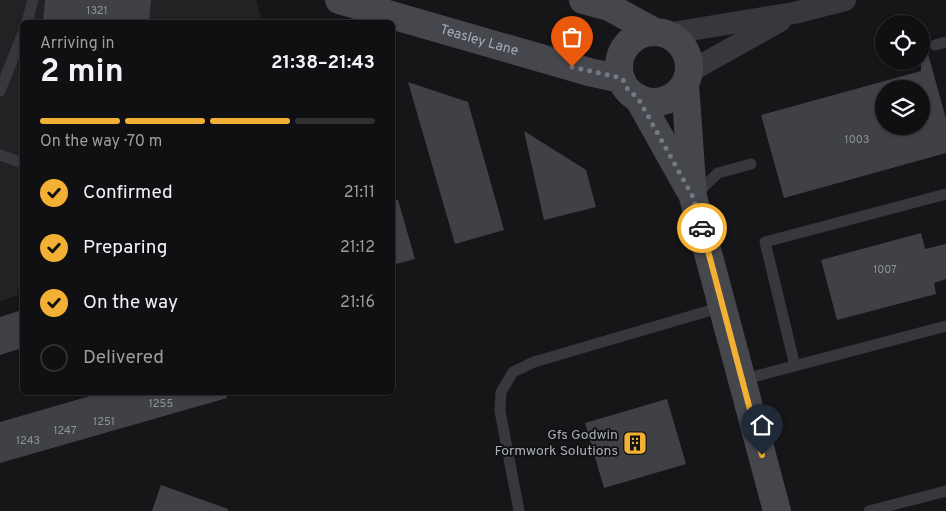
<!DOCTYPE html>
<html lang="en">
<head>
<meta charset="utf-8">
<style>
  :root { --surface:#101012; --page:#1e1e20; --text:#f1f3f6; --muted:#9c9d9f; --line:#303032; --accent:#f2b134 }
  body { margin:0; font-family:Overpass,sans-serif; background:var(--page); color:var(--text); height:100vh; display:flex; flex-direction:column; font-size:19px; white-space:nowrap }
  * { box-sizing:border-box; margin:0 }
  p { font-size:16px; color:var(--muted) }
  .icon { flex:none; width:28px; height:28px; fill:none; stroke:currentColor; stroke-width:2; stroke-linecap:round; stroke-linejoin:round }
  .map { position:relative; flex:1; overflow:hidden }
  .panel { position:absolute; left:20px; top:20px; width:375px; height:375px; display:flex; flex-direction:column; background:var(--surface); border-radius:8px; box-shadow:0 1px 4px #0004,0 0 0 1px var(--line) }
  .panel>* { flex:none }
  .buttons { position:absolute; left:875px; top:15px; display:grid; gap:10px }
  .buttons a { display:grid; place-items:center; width:55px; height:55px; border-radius:50%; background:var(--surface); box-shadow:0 1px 4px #0004,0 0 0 1px var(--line); font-size:25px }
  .pin { position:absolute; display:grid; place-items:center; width:42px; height:42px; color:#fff; margin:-51px -21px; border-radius:50% 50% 50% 0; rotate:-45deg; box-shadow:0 0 5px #0007 }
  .pin .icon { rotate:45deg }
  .courier { position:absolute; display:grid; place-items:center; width:50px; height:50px; margin:-25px; border:4px solid #f2b134; border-radius:50%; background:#fff; color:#222; box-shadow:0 1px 6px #0007 }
  .summary em { font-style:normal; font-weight:700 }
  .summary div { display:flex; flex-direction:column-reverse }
  .summary { display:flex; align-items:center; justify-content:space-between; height:85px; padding:0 20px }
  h1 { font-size:32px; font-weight:700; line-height:38px }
  .bar { display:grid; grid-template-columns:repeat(4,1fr); gap:8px 5px; align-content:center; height:60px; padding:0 20px }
  .bar i { height:6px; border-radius:4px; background:var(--line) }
  .bar .current { background:var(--accent) }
  .bar p { grid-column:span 4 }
  ol { padding:0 20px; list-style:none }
  li { display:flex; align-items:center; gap:15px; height:55px }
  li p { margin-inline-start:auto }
  li .icon { padding:5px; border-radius:50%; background:var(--accent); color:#111; stroke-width:4 }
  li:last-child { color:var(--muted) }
  li i { width:28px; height:28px; border:2px solid var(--line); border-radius:50% }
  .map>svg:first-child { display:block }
  .built { fill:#222225 }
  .building { fill:#404145; fill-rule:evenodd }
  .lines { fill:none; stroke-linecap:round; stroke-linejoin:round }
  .lane { stroke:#37383d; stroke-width:11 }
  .street { stroke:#37383d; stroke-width:22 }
  .secondary { stroke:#45474d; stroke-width:28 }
  .done { stroke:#757880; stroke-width:5; stroke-dasharray:0 9 }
  .route { stroke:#f2b134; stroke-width:6 }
  .labels { text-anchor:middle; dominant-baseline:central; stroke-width:4; stroke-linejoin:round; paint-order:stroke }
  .number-label { font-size:11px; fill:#8e929b }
  .street-label { font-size:14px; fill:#a8adb8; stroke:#111113 }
  .poi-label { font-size:14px; fill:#a8adb8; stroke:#111113; text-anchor:end }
</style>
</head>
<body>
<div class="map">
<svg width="946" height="511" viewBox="0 0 946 511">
  <rect width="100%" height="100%" fill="#161618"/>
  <!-- built -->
  <polygon class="built" points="0,0 256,0 262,22 22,22 22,294 0,301"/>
  <!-- building -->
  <g class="building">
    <polygon points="45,0 151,0 149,22 43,22"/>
    <path d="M927,50L946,119V153L784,198L761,115L921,71V51ZM884,89H921V126H884Z"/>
    <polygon points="408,82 468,102 504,230 455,244"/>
    <polygon points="524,131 586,170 596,207 544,220"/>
    <polygon points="392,200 398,200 415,259 392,265"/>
    <polygon points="921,233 925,249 946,244 946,279 934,283 936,294 837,320 821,260"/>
    <polygon points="22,310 22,348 0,355 0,317"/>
    <polygon points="104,392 226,392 227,398 0,463 0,422"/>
    <polygon points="667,399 686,464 604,488 585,423"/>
    <polygon points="161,485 228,509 228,511 152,511"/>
  </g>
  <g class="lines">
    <!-- lane -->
    <g class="lane">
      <polyline points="27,22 33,0"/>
      <polyline points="935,45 946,42"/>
      <polyline points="0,91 22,35"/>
      <polyline points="0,155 22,163"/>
      <polyline points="695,195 718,173 751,164"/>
      <polyline points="795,366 765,242 946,194"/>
      <polyline points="741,380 946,326"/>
      <polyline points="519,511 500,411 501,392 513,372 534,362 722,307"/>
      <polyline points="869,511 946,491"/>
    </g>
    <!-- street -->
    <g class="street">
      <polyline points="666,34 794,13 845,0"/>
      <polyline points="689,72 780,21"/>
    </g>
    <!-- secondary -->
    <g class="secondary">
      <path id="s1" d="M339,0L589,72L621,79"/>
      <polyline points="583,0 609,7 655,32"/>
      <circle cx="654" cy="67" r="35"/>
      <polyline points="685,84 693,197 777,511"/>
      <polyline points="638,98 689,189"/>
    </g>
  </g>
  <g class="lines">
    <!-- done -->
    <polyline class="done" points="572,67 622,78 628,90 638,98 693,197 702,228"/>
    <!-- route -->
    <polyline class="route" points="702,228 762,455"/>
  </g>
  <!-- icons -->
  <defs>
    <g id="building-square" transform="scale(1.25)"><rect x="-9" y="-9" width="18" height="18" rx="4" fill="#f2b134" stroke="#111113"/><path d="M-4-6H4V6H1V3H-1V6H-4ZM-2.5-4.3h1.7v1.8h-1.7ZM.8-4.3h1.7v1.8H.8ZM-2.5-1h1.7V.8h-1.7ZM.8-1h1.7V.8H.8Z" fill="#111"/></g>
  </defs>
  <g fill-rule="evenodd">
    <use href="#building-square" x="635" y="443"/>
  </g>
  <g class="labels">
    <!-- number labels -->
    <g class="number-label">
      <text x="97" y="11">1321</text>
      <text x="857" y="140">1003</text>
      <text x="885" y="270">1007</text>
      <text x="161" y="404">1255</text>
      <text x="104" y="422">1251</text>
      <text x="65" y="431">1247</text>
      <text x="28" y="441">1243</text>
    </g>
    <!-- street labels -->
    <g class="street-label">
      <text stroke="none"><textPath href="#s1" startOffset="146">Teasley Lane</textPath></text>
    </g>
    <!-- poi labels -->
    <g class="poi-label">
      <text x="618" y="435">Gfs Godwin<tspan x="618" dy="16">Formwork Solutions</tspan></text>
    </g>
  </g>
</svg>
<div class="buttons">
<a><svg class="icon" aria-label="locate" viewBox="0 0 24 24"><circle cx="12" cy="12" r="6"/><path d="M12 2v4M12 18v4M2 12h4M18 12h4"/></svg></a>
<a><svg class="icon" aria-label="layers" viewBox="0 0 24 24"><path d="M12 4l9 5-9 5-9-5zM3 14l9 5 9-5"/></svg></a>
</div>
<div class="pin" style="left:572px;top:67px;background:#ea580c"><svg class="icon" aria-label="bag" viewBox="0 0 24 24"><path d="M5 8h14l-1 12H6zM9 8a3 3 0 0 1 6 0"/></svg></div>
<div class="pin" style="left:762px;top:455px;background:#1f2937"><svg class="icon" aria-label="home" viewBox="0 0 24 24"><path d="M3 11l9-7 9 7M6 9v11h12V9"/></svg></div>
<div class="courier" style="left:702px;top:228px"><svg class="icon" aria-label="car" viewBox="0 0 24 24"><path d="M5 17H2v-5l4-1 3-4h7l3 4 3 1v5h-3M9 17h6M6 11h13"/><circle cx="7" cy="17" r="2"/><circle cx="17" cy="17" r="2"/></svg></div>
<section class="panel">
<div class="summary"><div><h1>2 min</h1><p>Arriving in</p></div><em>21:38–21:43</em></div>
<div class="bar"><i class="current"></i><i class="current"></i><i class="current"></i><i></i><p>On the way · 70 m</p></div>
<ol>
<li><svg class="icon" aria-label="check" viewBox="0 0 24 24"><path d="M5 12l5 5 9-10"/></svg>Confirmed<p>21:11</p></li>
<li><svg class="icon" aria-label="check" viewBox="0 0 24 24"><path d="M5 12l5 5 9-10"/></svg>Preparing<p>21:12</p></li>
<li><svg class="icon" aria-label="check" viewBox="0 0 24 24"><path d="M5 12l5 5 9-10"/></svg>On the way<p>21:16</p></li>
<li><i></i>Delivered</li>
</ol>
</section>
</div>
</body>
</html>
